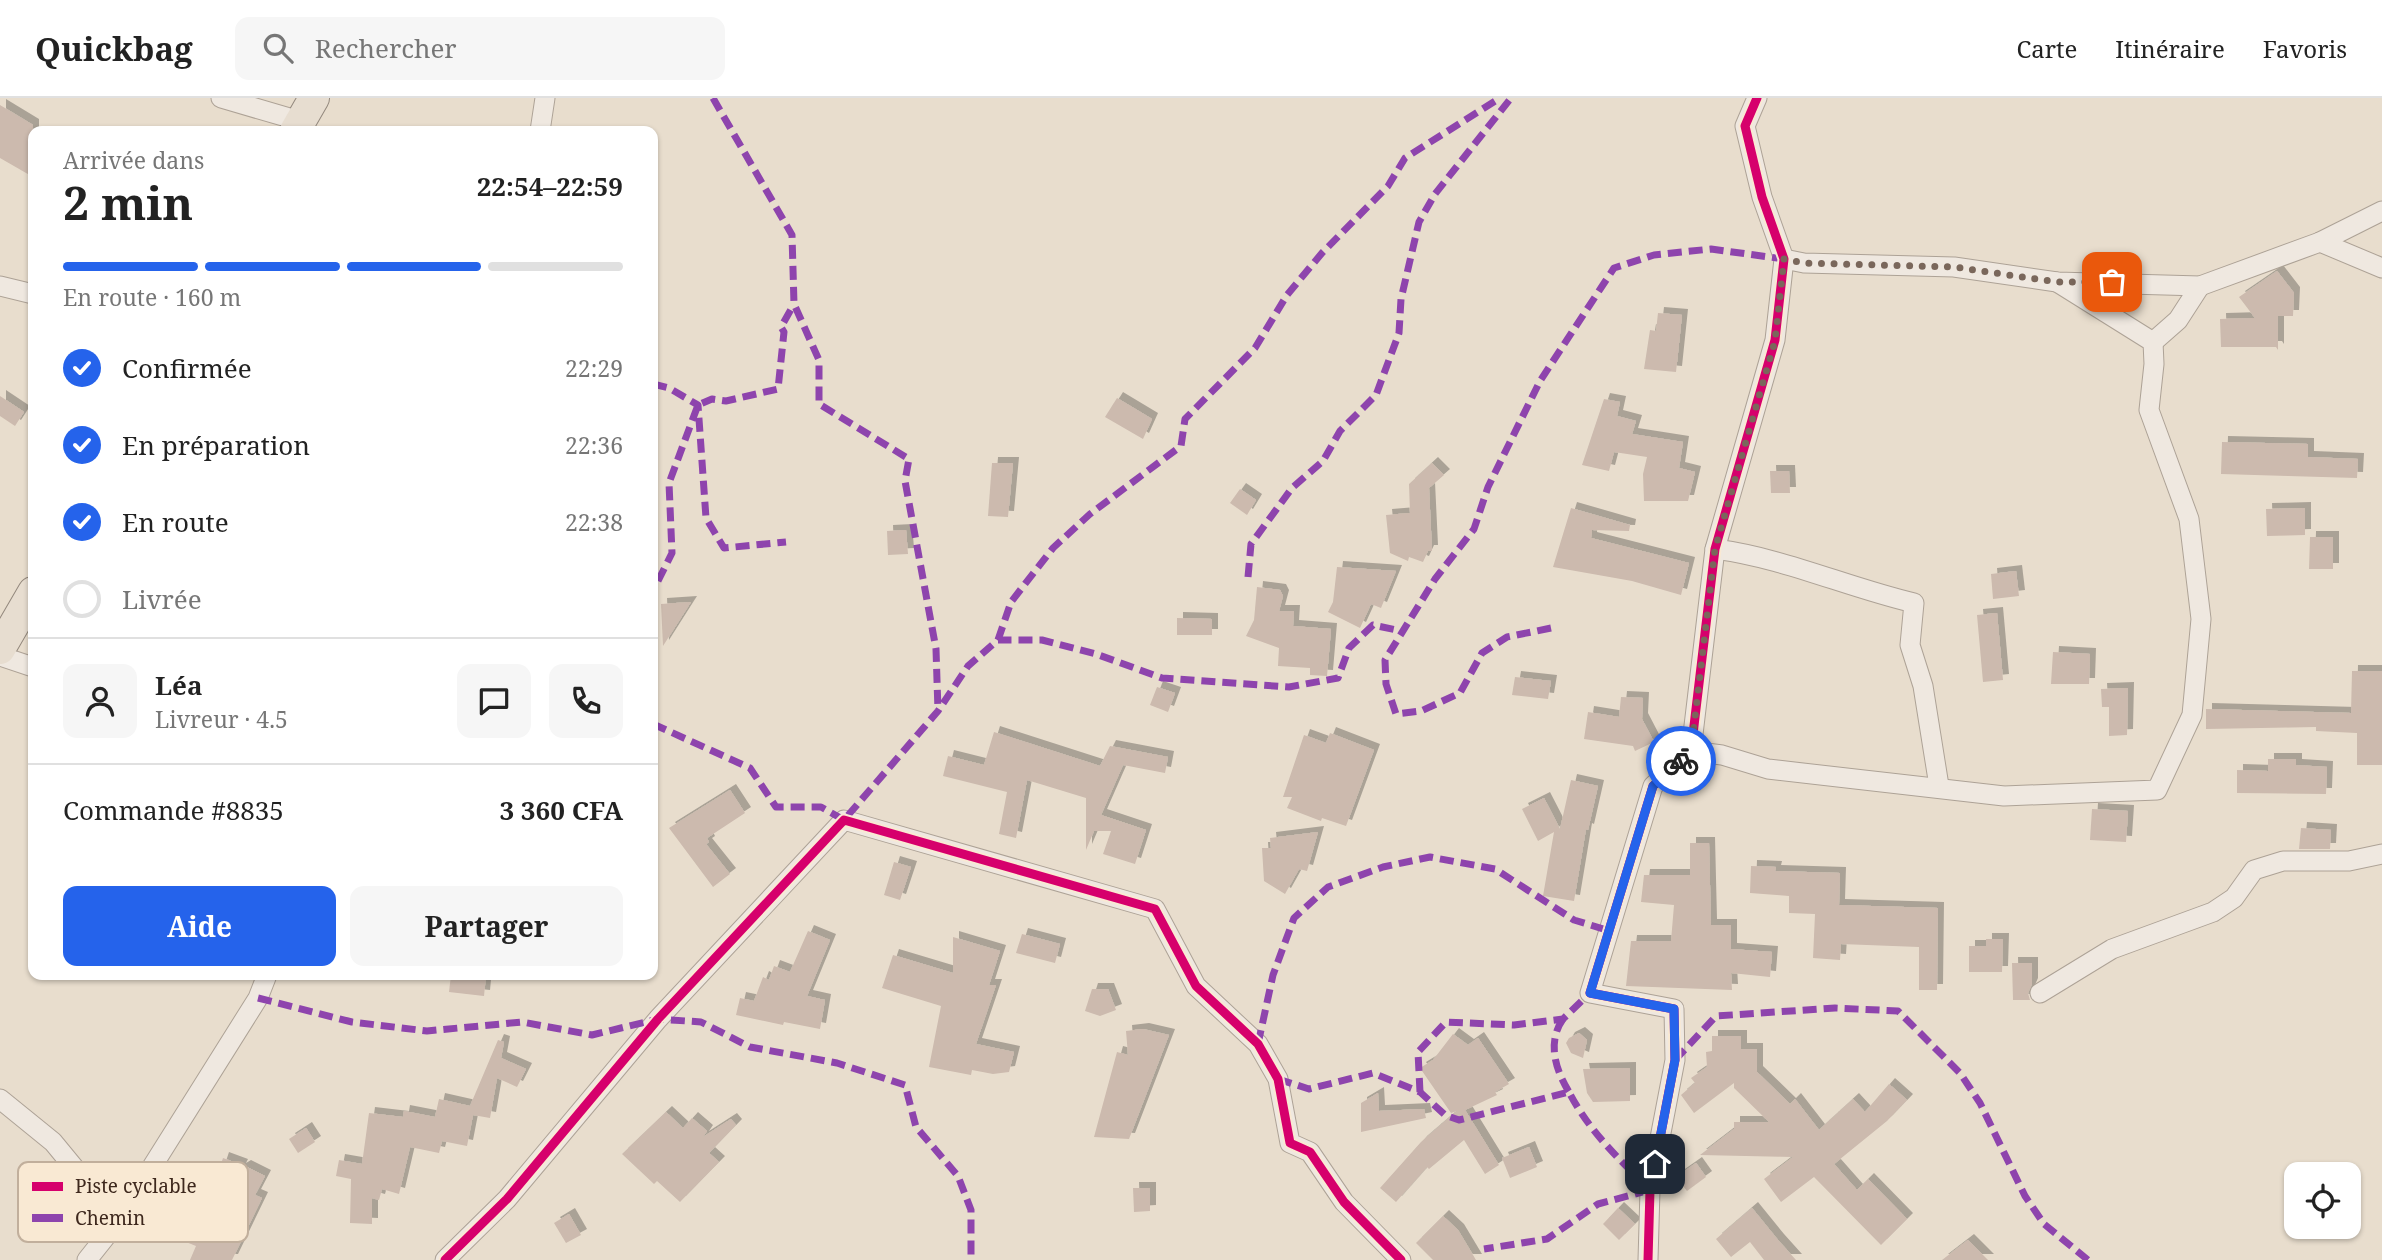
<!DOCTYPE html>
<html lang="fr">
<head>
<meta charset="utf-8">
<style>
  :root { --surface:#fff; --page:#f6f6f6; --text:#222; --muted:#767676; --line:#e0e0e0; --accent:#2563eb }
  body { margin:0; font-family:"Noto Serif",serif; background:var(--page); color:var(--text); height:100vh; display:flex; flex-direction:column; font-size:26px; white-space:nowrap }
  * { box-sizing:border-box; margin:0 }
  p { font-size:23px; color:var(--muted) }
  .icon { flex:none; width:38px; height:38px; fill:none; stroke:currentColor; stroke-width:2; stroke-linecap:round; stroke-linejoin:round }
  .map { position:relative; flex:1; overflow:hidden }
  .sheet { position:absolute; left:28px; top:28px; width:630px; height:854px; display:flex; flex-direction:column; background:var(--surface); border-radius:14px; box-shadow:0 2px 5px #0004 }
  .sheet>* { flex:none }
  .controls { position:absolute; left:2284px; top:1064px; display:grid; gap:14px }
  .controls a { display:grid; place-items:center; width:77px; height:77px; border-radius:14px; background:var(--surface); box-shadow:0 2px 5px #0004; font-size:35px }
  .pin { position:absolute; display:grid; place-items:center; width:60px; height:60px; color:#fff; margin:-30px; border-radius:14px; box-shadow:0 4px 10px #0006 }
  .courier { position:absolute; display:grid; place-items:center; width:70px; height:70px; margin:-35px; border:5px solid #2563eb; border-radius:50%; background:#fff; color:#222; box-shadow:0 2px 9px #0007 }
  .overview em { font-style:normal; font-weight:700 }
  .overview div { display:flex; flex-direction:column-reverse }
  .overview { display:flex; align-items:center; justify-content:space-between; height:119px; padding:0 35px }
  h1 { font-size:46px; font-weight:700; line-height:52px }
  .bar { display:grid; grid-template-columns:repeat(4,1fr); gap:10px 7px; align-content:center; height:84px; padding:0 35px }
  .bar i { height:9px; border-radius:5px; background:var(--line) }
  .bar .on { background:var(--accent) }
  .bar p { grid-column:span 4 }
  .line { display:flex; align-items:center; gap:18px; padding:0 35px; border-top:2px solid var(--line) }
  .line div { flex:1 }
  .round { display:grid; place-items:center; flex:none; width:74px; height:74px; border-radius:14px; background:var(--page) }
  ol { padding:0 35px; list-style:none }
  li { display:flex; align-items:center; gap:21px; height:77px }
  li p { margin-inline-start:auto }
  li .icon { padding:7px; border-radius:50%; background:var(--accent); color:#fff; stroke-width:4 }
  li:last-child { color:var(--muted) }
  li i { width:38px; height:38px; border:4px solid var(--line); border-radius:50% }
  .cta { display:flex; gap:14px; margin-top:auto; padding:14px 35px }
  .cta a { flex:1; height:80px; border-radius:14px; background:var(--accent); color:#fff; font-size:28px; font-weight:700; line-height:80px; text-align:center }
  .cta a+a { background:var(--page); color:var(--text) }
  header { display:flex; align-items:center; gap:42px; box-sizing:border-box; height:98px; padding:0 35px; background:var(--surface); border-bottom:2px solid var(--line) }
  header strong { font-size:33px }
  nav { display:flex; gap:38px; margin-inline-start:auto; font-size:24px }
  .search { width:490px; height:63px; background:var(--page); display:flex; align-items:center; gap:18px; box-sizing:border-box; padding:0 24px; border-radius:14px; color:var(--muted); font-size:26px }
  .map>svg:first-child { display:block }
  .building { fill:#ccbaae; filter:url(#shadow) }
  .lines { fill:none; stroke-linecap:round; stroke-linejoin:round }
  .minor-casing { stroke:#ada296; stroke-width:21 }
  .primary-casing { stroke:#93887d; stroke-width:32 }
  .minor { stroke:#efe8e0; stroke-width:19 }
  .primary { stroke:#e7ddd0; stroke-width:30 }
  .quiet { stroke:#8e44ad; stroke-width:7; stroke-dasharray:14 7; stroke-linecap:butt }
  .cycleway-casing { stroke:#f9e9d3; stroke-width:13 }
  .cycleway { stroke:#d6006c; stroke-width:9 }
  .done { stroke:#7a675b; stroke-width:7; stroke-dasharray:0 12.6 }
  .route { stroke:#2563eb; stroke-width:9 }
  .key { fill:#f9e9d3; stroke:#c1af9c; stroke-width:2 }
  .key-label { font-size:19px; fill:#3e281d }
</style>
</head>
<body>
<header>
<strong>Quickbag</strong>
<div class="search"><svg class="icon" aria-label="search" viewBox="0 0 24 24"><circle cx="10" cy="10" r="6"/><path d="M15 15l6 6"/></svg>Rechercher</div>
<nav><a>Carte</a><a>Itinéraire</a><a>Favoris</a></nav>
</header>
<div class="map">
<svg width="2382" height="1162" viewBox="0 0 2382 1162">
  <defs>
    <filter id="shadow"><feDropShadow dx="6" dy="-6" stdDeviation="0" flood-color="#0004"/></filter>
  </defs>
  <rect width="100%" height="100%" fill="#e8ddcd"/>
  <!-- building -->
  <g class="building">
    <polygon points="0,7 33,27 33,79 0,60"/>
    <polygon points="2277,173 2294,195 2293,218 2278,218 2278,252 2276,249 2221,249 2220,221 2255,220 2239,199"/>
    <polygon points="1658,215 1682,217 1676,274 1644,271 1650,232 1656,233"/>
    <polygon points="0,298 24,314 15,328 0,318"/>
    <polygon points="1117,300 1152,321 1143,341 1105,319"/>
    <polygon points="1604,301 1620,304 1617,318 1636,323 1632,336 1683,344 1679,370 1695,374 1688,403 1644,403 1643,376 1647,359 1614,354 1609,373 1582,367"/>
    <polygon points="2222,344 2308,346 2308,359 2358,361 2357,380 2221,376"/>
    <polygon points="992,365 1013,365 1008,419 988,418"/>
    <polygon points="1432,365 1444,377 1429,390 1432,453 1428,453 1423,464 1409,459 1408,463 1390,455 1386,417 1410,415 1409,386"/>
    <polygon points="1770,373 1789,373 1790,395 1771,395"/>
    <polygon points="1240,391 1256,402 1247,417 1230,405"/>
    <polygon points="1571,410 1630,427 1629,433 1592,432 1591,440 1689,465 1681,497 1632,483 1553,469"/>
    <polygon points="2305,410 2305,437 2267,438 2266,411"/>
    <polygon points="906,432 908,456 888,457 887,433"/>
    <polygon points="2310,439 2333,439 2333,471 2309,471"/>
    <polygon points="1337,469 1396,473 1381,510 1371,506 1360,530 1328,514 1333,504"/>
    <polygon points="2016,473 2019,498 1993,501 1991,476"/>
    <polygon points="1257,489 1280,492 1283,498 1279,513 1294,513 1293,528 1331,531 1327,578 1310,577 1310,570 1278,568 1279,550 1246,538 1254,522"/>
    <polygon points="691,504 663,548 661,506"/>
    <polygon points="1997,515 2003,582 1983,584 1977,517"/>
    <polygon points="1177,520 1212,521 1212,537 1177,537"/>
    <polygon points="2053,554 2090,556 2089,586 2051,586"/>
    <polygon points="2352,573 2382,573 2382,667 2357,667 2357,635 2316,633 2316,629 2206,631 2206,611 2351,615"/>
    <polygon points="1515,579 1551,583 1548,601 1512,597"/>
    <polygon points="1157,589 1175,595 1168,614 1150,607"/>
    <polygon points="2128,590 2127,637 2109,638 2109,609 2102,609 2101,591"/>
    <polygon points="1621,599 1643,600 1642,621 1654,644 1635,653 1633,648 1584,641 1588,614 1619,619"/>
    <polygon points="994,634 1100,668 1110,648 1168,659 1165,675 1123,667 1101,717 1146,732 1135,766 1103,756 1111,733 1094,733 1086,752 1086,700 1027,682 1016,740 999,736 1007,694 943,678 948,658 984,667"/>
    <polygon points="1330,635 1374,652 1346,728 1322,720 1321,723 1287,710 1292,699 1283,699 1304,637 1326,645"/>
    <polygon points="2268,661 2296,661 2296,667 2327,669 2326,696 2237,695 2237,672 2268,673"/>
    <polygon points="1571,682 1598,688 1588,732 1586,731 1574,803 1543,798 1554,734 1538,743 1522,711 1544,700 1560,731"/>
    <polygon points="730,692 745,715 707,740 709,744 706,746 730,776 713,789 669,730"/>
    <polygon points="2092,711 2128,713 2126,744 2090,742"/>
    <polygon points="2301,730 2331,732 2330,751 2299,751"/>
    <polygon points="1318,734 1307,773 1299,771 1285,796 1264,783 1262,750 1271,750 1270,740"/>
    <polygon points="1690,745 1709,745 1711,827 1731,827 1731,851 1772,854 1770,879 1731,875 1732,892 1626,888 1631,843 1671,843 1674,807 1641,804 1644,777 1690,777"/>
    <polygon points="894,764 911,769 900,802 884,797"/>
    <polygon points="1751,768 1776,769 1775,773 1840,775 1839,807 1938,810 1937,892 1919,892 1919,849 1841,846 1840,862 1813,860 1815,816 1789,815 1789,798 1750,795"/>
    <polygon points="808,833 830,842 807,898 825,902 820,931 784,924 783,927 736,917 740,900 754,903 763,879 769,882 774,868 790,874"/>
    <polygon points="1022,836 1060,846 1055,865 1016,855"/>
    <polygon points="953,839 1000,853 989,887 996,887 976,946 1014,954 1009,974 993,976 972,972 971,977 929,969 941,908 882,890 893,857 953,875"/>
    <polygon points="1986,841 2003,841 2002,874 1969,874 1969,848 1986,848"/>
    <polygon points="2012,865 2032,865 2032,886 2028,895 2030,902 2013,902"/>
    <polygon points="451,877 486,877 484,898 449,894"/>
    <polygon points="1092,891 1108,891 1116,912 1100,918 1085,913"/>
    <polygon points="1143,931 1169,937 1129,1041 1094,1039 1117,954 1128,957 1126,933"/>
    <polygon points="1579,935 1587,942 1583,960 1571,955 1566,945 1569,940"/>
    <polygon points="1453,936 1468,947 1478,940 1509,986 1495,994 1497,997 1465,1012 1499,1067 1485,1076 1464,1042 1429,1071 1427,1069 1396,1104 1380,1090 1421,1044 1457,1013 1451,1015 1420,970 1433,962"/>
    <polygon points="1712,938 1741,938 1741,951 1757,951 1757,974 1790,1006 1795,1001 1819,1032 1853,1001 1865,1014 1889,986 1907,1002 1887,1023 1834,1066 1857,1092 1868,1081 1907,1121 1881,1147 1814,1079 1781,1104 1764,1081 1793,1059 1700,1057 1734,1031 1734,1024 1769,1024 1734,990 1734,985 1694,1015 1681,997 1695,985 1691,980 1707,969 1706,954 1712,953"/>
    <polygon points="498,942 504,944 501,960 526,971 517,989 497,980 490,1020 473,1017 467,1048 442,1043 439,1055 410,1049 399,1096 382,1091 379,1102 372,1100 372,1126 350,1125 351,1081 336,1078 339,1062 362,1066 369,1015 403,1019 404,1013 435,1019 439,1001 470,1008"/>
    <polygon points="1630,970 1630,1003 1593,1004 1587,995 1583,971"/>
    <polygon points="1378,995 1379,1013 1424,1011 1426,1020 1361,1034 1361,1005"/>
    <polygon points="666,1014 683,1030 692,1020 707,1033 703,1039 731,1021 736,1027 709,1055 719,1064 680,1104 657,1083 654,1086 622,1056"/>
    <polygon points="306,1030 315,1044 298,1055 289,1041"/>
    <polygon points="1529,1049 1537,1069 1510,1080 1502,1060"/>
    <polygon points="223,1060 242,1067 240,1071 245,1068 265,1078 255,1097 262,1100 232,1162 190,1162 196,1148 151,1130 176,1071 214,1087"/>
    <polygon points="1696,1065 1706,1079 1687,1093 1676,1079"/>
    <polygon points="1133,1090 1150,1090 1150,1113 1134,1114"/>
    <polygon points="1618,1110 1635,1126 1619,1142 1603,1126"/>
    <polygon points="1752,1110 1778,1142 1796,1162 1764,1162 1750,1144 1731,1159 1716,1141"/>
    <polygon points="569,1116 581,1137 566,1145 554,1125"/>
    <polygon points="1443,1118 1458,1132 1476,1162 1433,1162 1416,1145"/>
    <polygon points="1968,1142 1988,1162 1942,1162"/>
  </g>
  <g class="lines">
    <!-- minor casing -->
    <g class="minor-casing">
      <g id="minor">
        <polyline points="221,0 300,23"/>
        <polyline points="540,33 545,0"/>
        <polyline points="2320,144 2382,113"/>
        <polyline points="1784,161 1804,165 1954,169 2057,184 2200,188 2320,144 2382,170"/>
        <polyline points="0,188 33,196"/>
        <polyline points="2153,244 2178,222 2200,188"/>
        <path d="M1715,451C1784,460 1846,489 1914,505L1910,547L1923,588L1939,688"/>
        <polyline points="0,558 33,569"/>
        <polyline points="1691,653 1722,657 1768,671 2004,698 2157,692 2192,617 2201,521 2189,421 2149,312 2154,266 2153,244 2057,184"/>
        <polyline points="2040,895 2112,851 2213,814 2234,800 2254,772 2283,763 2349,763 2382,756"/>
        <polyline points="0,1001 53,1044 118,1123"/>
        <polyline points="87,1162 118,1123 258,900 267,877"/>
        <polyline points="445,1162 507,1101 658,921 844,722 1155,811 1196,888 1258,946 1278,981 1290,1045 1310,1054 1344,1104 1401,1162"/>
        <polyline points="1648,1162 1650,1092 1675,962 1674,911 1590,895 1653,688 1691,653 1715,451 1775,242 1784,161 1762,99 1745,28 1757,0"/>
      </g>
    </g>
    <!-- primary casing -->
    <g class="primary-casing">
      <g id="primary">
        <polyline points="295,33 314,0"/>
        <polyline points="0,551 33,494"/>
      </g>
    </g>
    <!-- minor -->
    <use href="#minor" class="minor"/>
    <!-- primary -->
    <use href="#primary" class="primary"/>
    <!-- quiet -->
    <g class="quiet">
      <polyline points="713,0 792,137 794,206 819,262 819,306 909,361 905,383 936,551 938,613"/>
      <polyline points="653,286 669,290 698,307 706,420 724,450 786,444"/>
      <polyline points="1248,479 1251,446 1292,390 1323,363 1340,333 1376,297 1399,235 1401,201 1419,124 1435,96 1511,0"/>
      <polyline points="658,483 672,455 669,385 698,307 712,301 726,303 778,291 784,234 781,229 794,206"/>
      <polyline points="1551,530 1507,539 1482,555 1460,595 1421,613 1396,616 1386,586 1385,562 1435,481 1474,431 1488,389 1540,283 1614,170 1654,157 1711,151 1784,161"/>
      <polyline points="998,542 1011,504 1053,450 1090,416 1181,348 1185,321 1255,250 1287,197 1322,155 1388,88 1405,60 1500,0"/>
      <polyline points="653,626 750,670 776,709 821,709 844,722 938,613 968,568 998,542 1042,542 1096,556 1162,580 1289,589 1338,580 1349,550 1373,527 1401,533"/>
      <polyline points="258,900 352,924 427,933 522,924 592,937 658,921 701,924 750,949 837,965 905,987 916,1029 958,1078 971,1112 971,1162"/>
      <path d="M1563,921C1547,944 1555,971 1569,994"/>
      <polyline points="1258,946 1273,877 1294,820 1328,789 1383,769 1430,759 1495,771 1574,822 1610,833"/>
      <polyline points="1675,962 1716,918 1835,910 1898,913 1960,975 1980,1005 2025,1098 2044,1126 2088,1162"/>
      <path d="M1278,981L1309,991L1373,975L1420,994L1445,1017L1459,1022L1569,994C1589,1033 1619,1061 1650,1092L1598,1106L1547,1141L1484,1151"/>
      <polyline points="1420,994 1418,954 1446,924 1514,927 1563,921 1590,895"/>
    </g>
    <!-- cycleway casing -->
    <g class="cycleway-casing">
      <g id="cycleway">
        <polyline points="445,1162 507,1101 658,921 844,722 1155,811 1196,888 1258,946 1278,981 1290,1045 1310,1054 1344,1104 1401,1162"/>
        <polyline points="1648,1162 1650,1092 1675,962 1674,911 1590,895 1653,688 1691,653 1715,451 1775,242 1784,161 1762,99 1745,28 1757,0"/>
      </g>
    </g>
    <!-- cycleway -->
    <use href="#cycleway" class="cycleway"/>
  </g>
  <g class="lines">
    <!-- done -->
    <polyline class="done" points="1681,663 1691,653 1715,451 1775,243 1784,161 1804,165 1954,169 2057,184 2112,184"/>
    <!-- route -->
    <polyline class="route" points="1655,1066 1675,962 1674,911 1590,895 1653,688 1681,663"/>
  </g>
  <!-- legend -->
  <rect x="18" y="1064" width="230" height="80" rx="10" class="key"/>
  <rect x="32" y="1084" width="31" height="9" fill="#d6006c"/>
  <rect x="32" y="1116" width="31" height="8" fill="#8e44ad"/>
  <g class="key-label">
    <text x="75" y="1095">Piste cyclable</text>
    <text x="75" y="1127">Chemin</text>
  </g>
</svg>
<div class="controls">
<a><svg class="icon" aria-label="locate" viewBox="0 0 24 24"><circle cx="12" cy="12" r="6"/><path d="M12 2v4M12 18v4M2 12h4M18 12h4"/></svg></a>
</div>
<div class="pin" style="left:2112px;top:184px;background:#ea580c"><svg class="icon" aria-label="bag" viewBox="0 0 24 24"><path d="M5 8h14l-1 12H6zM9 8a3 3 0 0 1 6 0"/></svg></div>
<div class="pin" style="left:1655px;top:1066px;background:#1f2937"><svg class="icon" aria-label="home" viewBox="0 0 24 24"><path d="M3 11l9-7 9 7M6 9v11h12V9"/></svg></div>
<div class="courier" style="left:1681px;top:663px"><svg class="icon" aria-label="bike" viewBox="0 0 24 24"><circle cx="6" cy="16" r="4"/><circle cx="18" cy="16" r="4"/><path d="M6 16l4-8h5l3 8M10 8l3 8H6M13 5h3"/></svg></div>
<section class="sheet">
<div class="overview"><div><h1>2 min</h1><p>Arrivée dans</p></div><em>22:54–22:59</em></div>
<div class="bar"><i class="on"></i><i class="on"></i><i class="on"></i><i></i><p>En route · 160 m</p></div>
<ol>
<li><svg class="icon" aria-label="check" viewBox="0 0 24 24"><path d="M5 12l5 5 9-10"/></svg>Confirmée<p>22:29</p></li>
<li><svg class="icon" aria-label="check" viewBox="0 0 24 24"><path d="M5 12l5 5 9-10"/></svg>En préparation<p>22:36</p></li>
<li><svg class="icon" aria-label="check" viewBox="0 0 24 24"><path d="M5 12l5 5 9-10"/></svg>En route<p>22:38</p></li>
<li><i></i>Livrée</li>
</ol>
<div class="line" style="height:126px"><a class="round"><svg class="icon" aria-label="person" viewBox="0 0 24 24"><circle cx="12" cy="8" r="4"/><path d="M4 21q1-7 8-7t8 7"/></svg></a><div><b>Léa</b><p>Livreur · 4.5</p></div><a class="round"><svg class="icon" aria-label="chat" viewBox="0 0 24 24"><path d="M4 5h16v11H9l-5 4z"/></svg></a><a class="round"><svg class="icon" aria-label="phone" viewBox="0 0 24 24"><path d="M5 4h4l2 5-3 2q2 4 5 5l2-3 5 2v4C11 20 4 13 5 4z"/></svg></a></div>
<div class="line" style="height:91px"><div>Commande #8835</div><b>3 360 CFA</b></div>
<div class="cta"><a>Aide</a><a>Partager</a></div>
</section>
</div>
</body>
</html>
